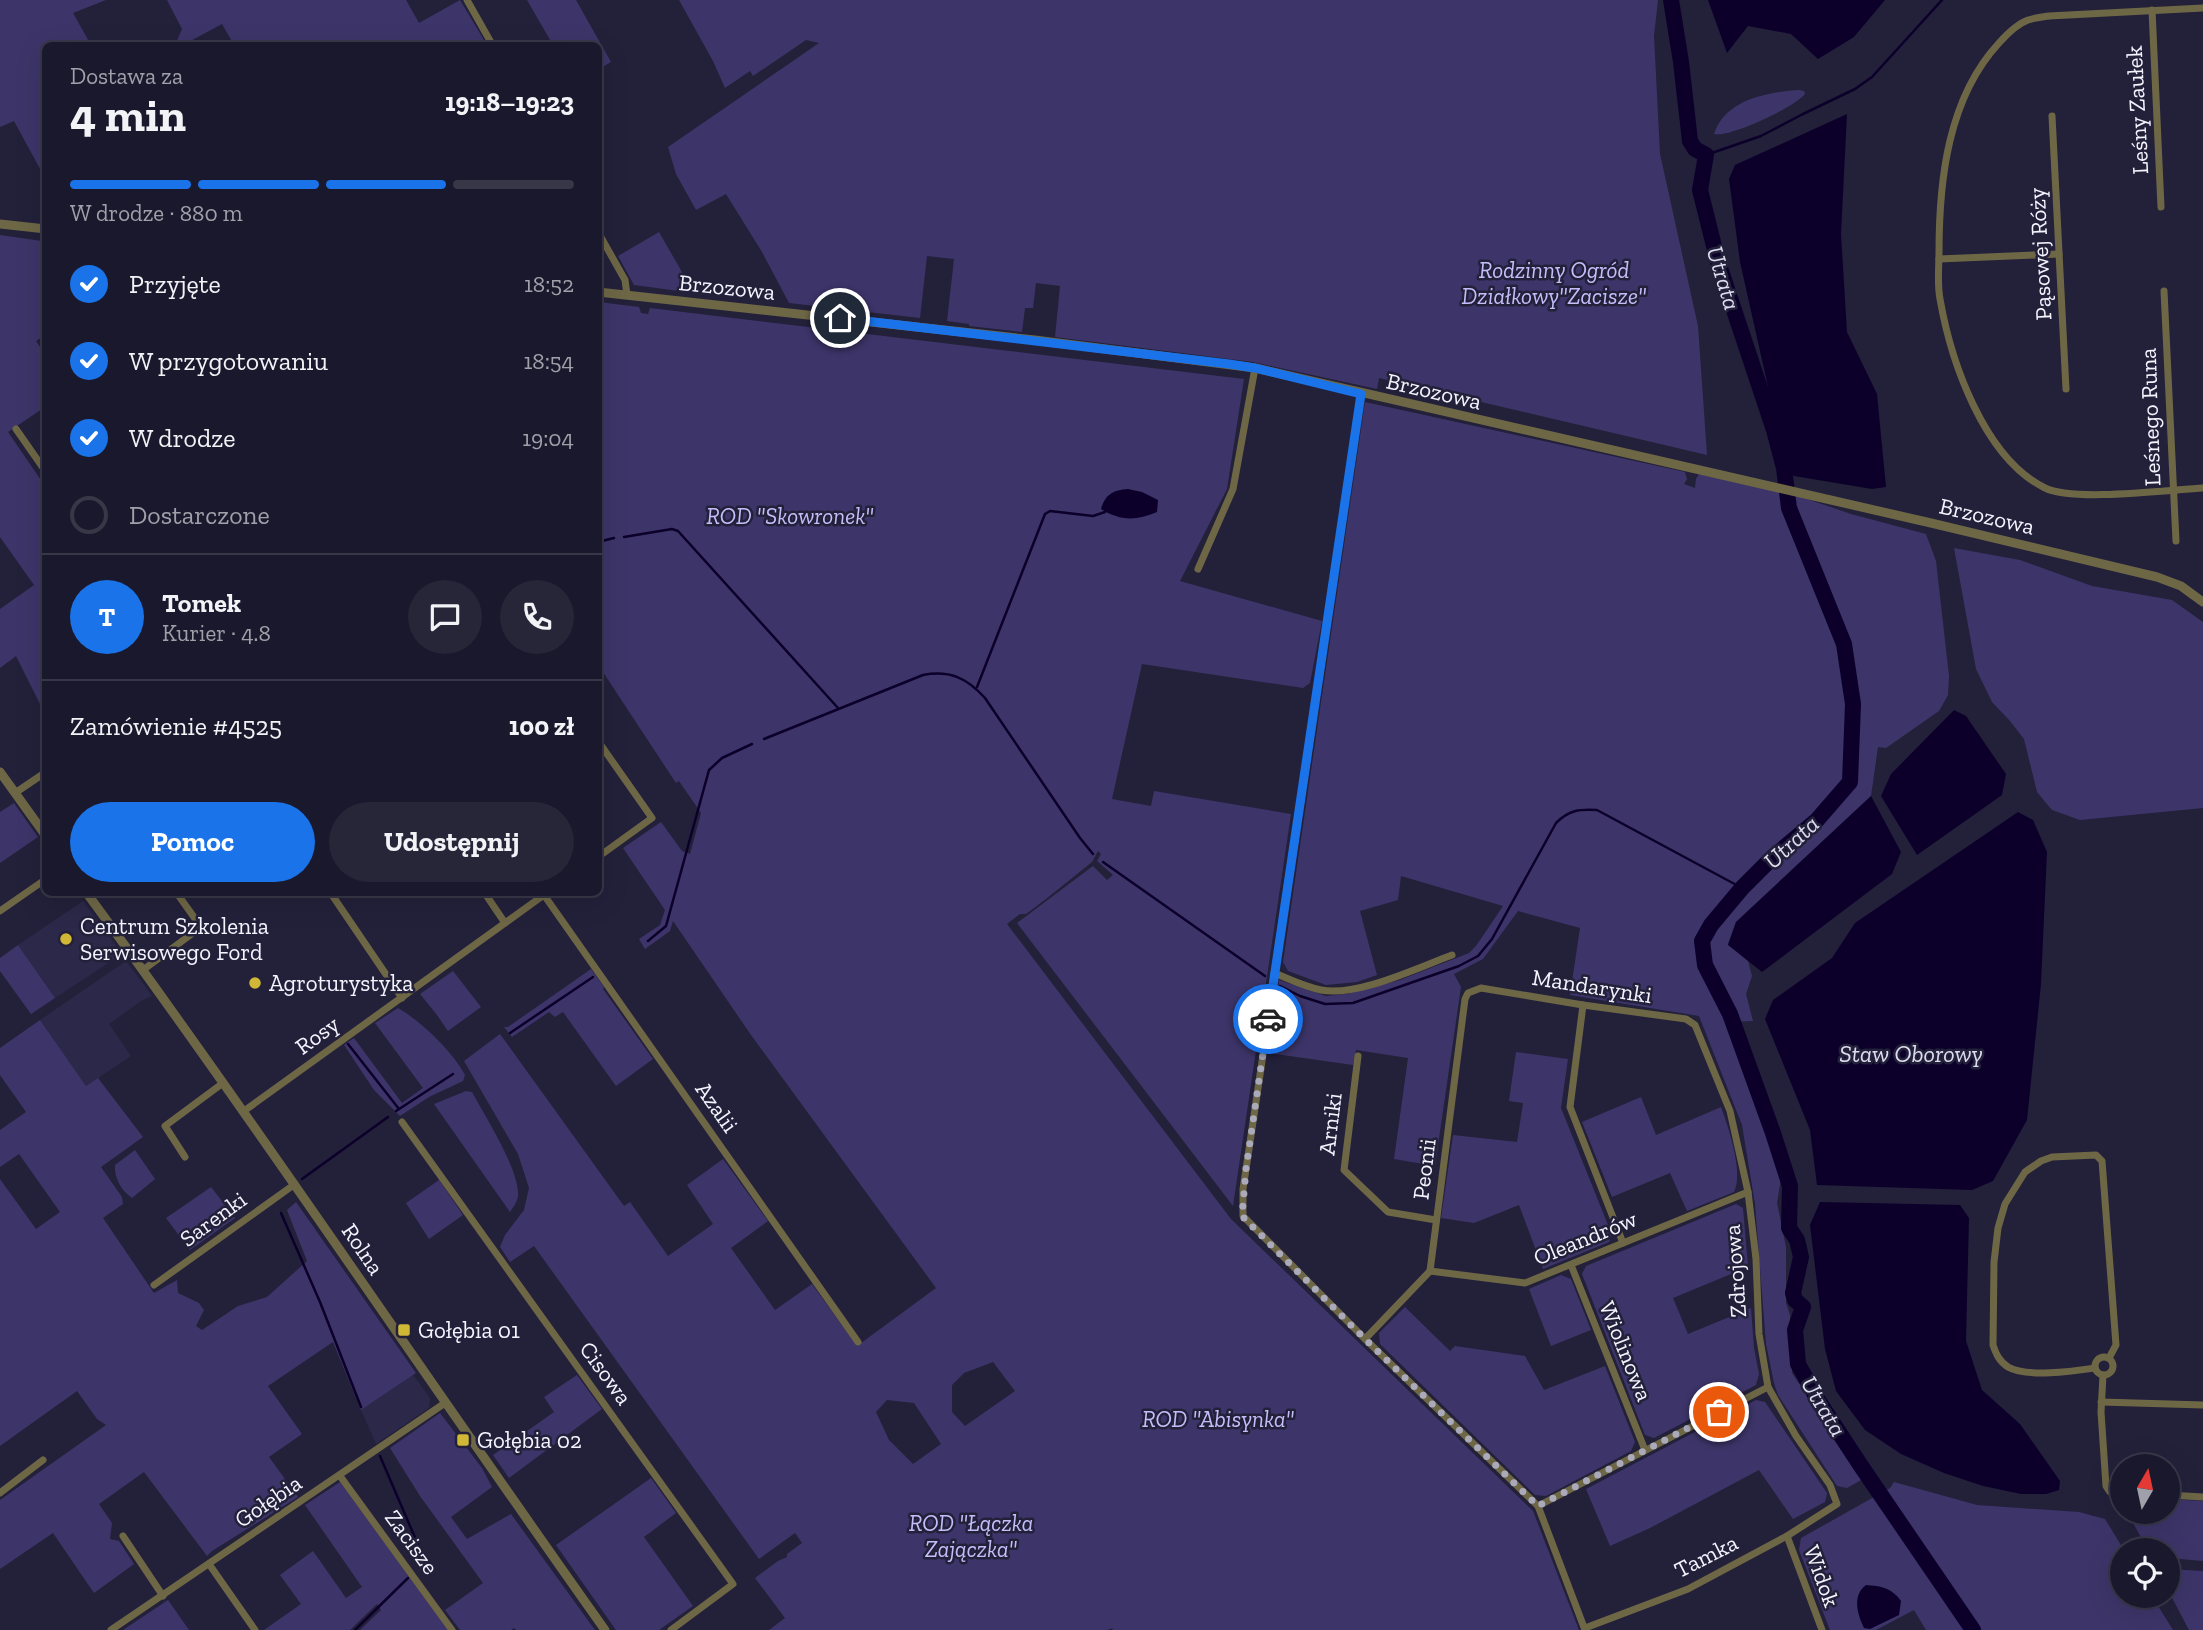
<!DOCTYPE html>
<html lang="pl">
<head>
<meta charset="utf-8">
<style>
  :root { --surface:#1a182c; --page:#272538; --text:#f1f3f6; --muted:#9fa0a9; --line:#383748; --accent:#1a73e8 }
  body { margin:0; font-family:"Zilla Slab",serif; background:var(--page); color:var(--text); height:100vh; display:flex; flex-direction:column; font-size:26px; white-space:nowrap }
  * { box-sizing:border-box; margin:0 }
  p { font-size:23px; color:var(--muted) }
  .icon { flex:none; width:38px; height:38px; fill:none; stroke:currentColor; stroke-width:2; stroke-linecap:round; stroke-linejoin:round }
  .map { position:relative; flex:1; overflow:hidden }
  .drawer { position:absolute; left:42px; top:42px; width:560px; height:854px; display:flex; flex-direction:column; background:var(--surface); border-radius:10px; box-shadow:0 7px 28px #0002,0 0 0 2px var(--line) }
  .drawer>* { flex:none }
  .needle { width:46px; rotate:9deg }
  .fabs { position:absolute; left:2110px; top:1454px; display:grid; gap:14px }
  .fabs a { display:grid; place-items:center; width:70px; height:70px; border-radius:50%; background:var(--surface); box-shadow:0 7px 28px #0002,0 0 0 2px var(--line); font-size:35px }
  .pin { position:absolute; display:grid; place-items:center; width:60px; height:60px; color:#fff; margin:-30px; border:4px solid #fff; border-radius:50%; box-shadow:0 2px 7px #0007 }
  .courier { position:absolute; display:grid; place-items:center; width:70px; height:70px; margin:-35px; border:5px solid #1a73e8; border-radius:50%; background:#fff; color:#222; box-shadow:0 2px 9px #0007 }
  .head em { font-style:normal; font-weight:700 }
  .head div { display:flex; flex-direction:column-reverse }
  .head { display:flex; align-items:center; justify-content:space-between; height:119px; padding:0 28px }
  h1 { font-size:46px; font-weight:700; line-height:52px }
  .bar { display:grid; grid-template-columns:repeat(4,1fr); gap:10px 7px; align-content:center; height:84px; padding:0 28px }
  .bar i { height:9px; border-radius:5px; background:var(--line) }
  .bar .active { background:var(--accent) }
  .bar p { grid-column:span 4 }
  .line { display:flex; align-items:center; gap:18px; padding:0 28px; border-top:2px solid var(--line) }
  .line div { flex:1 }
  .round { display:grid; place-items:center; flex:none; width:74px; height:74px; border-radius:37px; background:var(--page) }
  ol { padding:0 28px; list-style:none }
  li { display:flex; align-items:center; gap:21px; height:77px }
  li p { margin-inline-start:auto }
  li .icon { padding:7px; border-radius:50%; background:var(--accent); color:#fff; stroke-width:4 }
  li:last-child { color:var(--muted) }
  li i { width:38px; height:38px; border:4px solid var(--line); border-radius:50% }
  .button { display:flex; gap:14px; margin-top:auto; padding:14px 28px }
  .button a { flex:1; height:80px; border-radius:42px; background:var(--accent); color:#fff; font-size:28px; font-weight:700; line-height:80px; text-align:center }
  .button a+a { background:var(--page); color:var(--text) }
  .map>svg:first-child { display:block }
  .built { fill:#2c2849 }
  .green { fill:#3d3569; fill-rule:evenodd }
  .water { fill:#0c002b }
  .lines { fill:none; stroke-linecap:round; stroke-linejoin:round }
  .stream { stroke:#0c002b; stroke-width:2.5 }
  .river { stroke:#0c002b; stroke-width:16 }
  .minor { stroke:#6e6746; stroke-width:7 }
  .tertiary { stroke:#6e6746; stroke-width:9 }
  .done { stroke:#abaaba; stroke-width:7; stroke-dasharray:0 12.6 }
  .route { stroke:#1a73e8; stroke-width:9 }
  .poi-dot { fill:#d1b736; stroke:#23203a; stroke-width:2.5 }
  .labels { text-anchor:middle; dominant-baseline:central; stroke-width:5; stroke-linejoin:round; paint-order:stroke }
  .street-label { font-size:23px; fill:#f4f4ff; stroke:#23203a }
  .park-label { font-size:23px; font-style:italic; fill:#c3befa; stroke:#23203a }
  .poi-label { font-size:23px; fill:#f4f4ff; stroke:#23203a; text-anchor:start }
  .water-label { font-size:24px; font-style:italic; fill:#dddcf0; stroke:#23203a }
</style>
</head>
<body>
<div class="map">
<svg width="2203" height="1630" viewBox="0 0 2203 1630">
  <rect width="100%" height="100%" fill="#23203a"/>
  <!-- built -->
  <g class="built">
    <polygon points="83,901 122,954 55,998 18,945"/>
    <polygon points="126,961 152,996 141,1001 109,1024 131,1056 86,1086 40,1020"/>
    <polygon points="413,1375 430,1398 429,1408 376,1444 361,1410"/>
  </g>
  <!-- green -->
  <g class="green">
    <polygon points="0,0 106,0 73,13 91,45 46,46 45,178 14,121 0,127"/>
    <polygon points="167,0 406,0 419,23 460,0 487,45 234,45 222,24 183,45 175,45 182,29"/>
    <polygon points="527,0 576,0 611,62 599,69 598,46 553,45"/>
    <polygon points="679,0 1658,0 1654,36 1660,154 1698,326 1707,455 1379,378 1377,389 1253,362 1055,337 1060,286 1036,283 1033,308 1025,308 1022,332 969,326 969,324 947,321 954,259 927,256 920,318 789,303 762,252 726,194 696,210 676,174 668,147 819,43 806,40 753,76 750,71 725,88 713,61"/>
    <path d="M1799,90L1804,91L1805,94C1795,107 1729,138 1714,134C1725,99 1768,92 1799,90Z"/>
    <polygon points="659,232 694,293 634,285 618,256"/>
    <polygon points="0,235 42,241 45,246 45,335 36,341 45,354 45,412 42,409 8,432 45,486 45,701 40,704 16,656 0,668 0,609 34,585 0,537"/>
    <path d="M599,302L639,307L641,313L648,314L650,308L1244,379L1227,489L1180,581L1322,621L1310,683L1303,688L1142,664L1112,799L1151,806L1154,791L1291,814L1233,1206L1017,923L1093,866L1107,880L1113,875L1097,861L1101,854L1098,851L1092,862L1046,899L1026,914H1020L1007,924L1231,1219L1533,1511L1579,1630H1112L1113,1628L1107,1630H769L785,1618L755,1578L778,1561L787,1557V1554L802,1543L795,1533L759,1559L534,1246L510,1262L500,1247L505,1235L524,1210L529,1188L518,1154L464,1061L500,1034L624,1206L630,1202L668,1256L713,1224L687,1185L723,1159L768,1221L731,1248L775,1310L812,1284L857,1346L936,1288L751,1035L673,921L670,931L645,949L639,939L660,925L665,910L623,848L661,822L682,851L690,854L701,813L679,781L676,783L599,666ZM993,1362L1015,1391L965,1426L952,1412V1385L964,1373ZM887,1400L914,1403L941,1444L913,1464L889,1440L876,1412Z"/>
    <polygon points="1365,402 1685,472 1687,479 1684,484 1695,488 1696,479 1699,474 1801,497 1851,514 1926,534 1936,561 1949,676 1948,695 1939,711 1886,748 1878,747 1871,796 1736,922 1728,944 1748,961 1752,976 1746,994 1753,1021 1728,1022 1736,1046 1744,1058 1747,1076 1758,1099 1781,1178 1777,1203 1786,1247 1786,1303 1790,1315 1792,1373 1863,1479 1847,1488 1837,1486 1778,1395 1774,1383 1766,1344 1755,1204 1742,1125 1699,1016 1570,995 1580,928 1518,911 1483,959 1454,974 1461,987 1435,1166 1394,1159 1408,1058 1356,1050 1353,1065 1269,1053 1279,980 1326,996 1347,994 1400,980 1469,953 1476,946 1503,906 1401,876 1398,900 1360,911 1377,975 1357,982 1326,985 1288,971 1283,962"/>
    <polygon points="1954,548 2020,560 2092,586 2172,600 2203,622 2203,808 2080,820 2052,810 2037,792 2024,739 2010,721 1992,702 1976,669"/>
    <polygon points="14,803 38,837 0,863 0,812"/>
    <polygon points="18,945 55,998 31,1014 0,971 0,958"/>
    <polygon points="591,969 604,987 603,989 653,1059 616,1086 563,1012 555,1017 549,1012 512,1037 504,1027 508,1027"/>
    <polygon points="453,971 481,1007 448,1031 437,1015 420,994"/>
    <path d="M398,1008C421,1021 453,1052 465,1075L463,1081L429,1097L400,1116L374,1090L344,1045L354,1038L402,1103L423,1088L375,1023Z"/>
    <polygon points="40,1020 86,1086 98,1078 143,1137 101,1167 122,1197 123,1204 103,1218 154,1293 177,1280 178,1293 199,1303 204,1310 196,1326 202,1330 238,1306 267,1297 307,1261 287,1210 296,1202 416,1373 361,1410 333,1342 268,1386 302,1434 269,1457 298,1497 212,1551 207,1556 144,1472 99,1504 112,1523 110,1539 119,1541 134,1564 94,1593 53,1533 0,1569 0,1500 106,1425 97,1419 77,1391 0,1446 0,1179 36,1229 60,1212 19,1154 0,1167 0,1130 26,1112 0,1075 0,1048"/>
    <polygon points="1516,1052 1568,1059 1561,1108 1612,1235 1609,1242 1543,1269 1519,1205 1474,1223 1441,1218 1453,1135 1517,1142 1523,1103 1509,1101"/>
    <path d="M466,1091L472,1092C486,1118 516,1164 518,1192C519,1200 514,1206 510,1212L434,1104Z"/>
    <path d="M1641,1097L1656,1135L1721,1107C1728,1126 1744,1173 1734,1192L1687,1211L1670,1173L1612,1197L1582,1122Z"/>
    <path d="M135,1150L155,1179L132,1198C121,1191 114,1177 115,1165Z"/>
    <polygon points="439,1180 463,1215 429,1239 406,1203"/>
    <polygon points="211,1187 235,1218 190,1250 166,1218"/>
    <polygon points="1736,1204 1743,1208 1748,1267 1673,1298 1688,1334 1751,1308 1754,1348 1759,1374 1756,1385 1654,1438 1645,1435 1582,1274 1586,1266"/>
    <polygon points="1561,1275 1571,1279 1591,1330 1551,1346 1529,1289"/>
    <polygon points="1405,1307 1450,1351 1455,1346 1525,1356 1544,1390 1605,1366 1635,1442 1631,1451 1546,1496 1535,1495 1380,1344 1379,1333"/>
    <polygon points="577,1375 602,1409 509,1478 493,1455 554,1412 544,1397"/>
    <polygon points="1756,1400 1765,1402 1827,1493 1825,1502 1793,1519 1759,1470 1650,1528 1610,1546 1586,1489"/>
    <polygon points="440,1413 482,1468 492,1487 451,1517 467,1539 511,1514 595,1630 516,1630 514,1628 511,1630 460,1630 445,1610 483,1583 420,1496 390,1448"/>
    <polygon points="651,1478 676,1513 644,1537 693,1606 659,1630 616,1630 556,1545"/>
    <polygon points="340,1482 448,1630 360,1630 381,1610 377,1604 350,1630 264,1630 301,1604 280,1575 313,1551 346,1598 362,1587 305,1505"/>
    <polygon points="1894,1482 1977,1505 2079,1512 2105,1519 2124,1550 2123,1550 2123,1596 2152,1596 2173,1630 1926,1630 1914,1610 1876,1630 1830,1630 1799,1550 1801,1538 1890,1488"/>
    <polygon points="2168,1499 2203,1501 2203,1561 2168,1558 2168,1550 2148,1550 2127,1512 2168,1512"/>
    <polygon points="2168,1569 2203,1571 2203,1630 2189,1630 2168,1590"/>
    <polygon points="168,1600 189,1630 123,1630"/>
  </g>
  <!-- water -->
  <g class="water">
    <polygon points="1708,0 1885,0 1854,37 1818,59 1791,34 1748,26 1727,53"/>
    <polygon points="1847,114 1841,234 1847,332 1877,394 1886,487 1872,489 1794,476 1786,467 1740,262 1729,179 1735,165"/>
    <path d="M1128,489L1142,492L1158,500L1157,512C1136,521 1120,521 1101,509C1105,494 1114,490 1128,489Z"/>
    <polygon points="1954,710 1966,716 2006,774 2002,795 1917,855 1881,796 1891,774"/>
    <polygon points="1871,796 1901,852 1892,874 1762,972 1728,945 1736,922"/>
    <polygon points="2018,812 2033,820 2047,852 2041,984 2027,1120 1993,1181 1972,1190 1817,1185 1810,1130 1765,1019 1773,1000 1832,958 1855,923"/>
    <polygon points="1820,1202 1960,1205 1969,1218 1966,1341 1982,1390 2020,1424 2060,1481 2059,1490 2046,1494 2021,1494 1983,1486 1944,1473 1901,1454 1865,1430 1836,1391 1825,1349 1810,1225"/>
    <path d="M1866,1585C1881,1586 1892,1588 1901,1601L1899,1615L1870,1629L1864,1628C1857,1614 1852,1595 1866,1585Z"/>
  </g>
  <g class="lines">
    <!-- stream -->
    <g class="stream">
      <polyline points="1706,155 1761,136 1803,114 1855,89 1872,77 1942,0"/>
      <polyline points="624,537 672,529 678,531 838,708"/>
      <polyline points="598,542 614,538"/>
      <polyline points="977,687 1045,514 1050,511 1093,516 1105,512"/>
      <path d="M764,739L923,675C950,670 967,678 985,698L1080,838L1093,854"/>
      <polyline points="1103,862 1265,976"/>
      <polyline points="648,941 666,926 709,770 722,758 752,744"/>
      <path d="M1280,986L1300,996L1325,1004L1353,1003L1459,966L1478,956L1492,939L1556,823C1569,810 1579,809 1597,810L1742,888"/>
      <polyline points="336,1028 340,1033"/>
      <polyline points="510,1033 593,977"/>
      <polyline points="348,1044 399,1109"/>
      <polyline points="396,1111 453,1074"/>
      <polyline points="302,1179 388,1117"/>
      <polyline points="281,1213 320,1302 361,1407"/>
      <polyline points="380,1456 422,1554 419,1565"/>
      <polyline points="355,1630 408,1578"/>
    </g>
    <!-- river -->
    <polyline class="river" points="1671,0 1681,62 1690,141 1695,149 1706,155 1700,190 1718,262 1774,430 1784,468 1789,508 1844,644 1853,704 1850,782 1817,820 1773,857 1742,888 1711,925 1702,941 1705,965 1730,1014 1773,1133 1790,1186 1789,1228 1797,1240 1801,1257 1793,1293 1795,1300 1803,1307 1795,1330 1798,1364 1819,1402 1861,1466 1973,1630"/>
    <!-- minor -->
    <g class="minor">
      <polyline points="467,0 493,46"/>
      <path d="M2203,8L2049,16C2042,17 2034,18 2028,20C2017,24 2007,34 1999,43C1948,98 1939,180 1939,252C1939,267 1937,284 1940,299C1951,362 1984,458 2045,488C2073,502 2168,490 2203,488"/>
      <polyline points="2152,10 2161,207"/>
      <polyline points="2052,116 2066,389"/>
      <polyline points="598,232 625,280 627,295"/>
      <polyline points="1939,259 2059,254"/>
      <polyline points="2164,291 2176,541"/>
      <polyline points="1361,394 1249,1149 1243,1189 1243,1216 1365,1339 1538,1506 1585,1630"/>
      <polyline points="16,429 46,472"/>
      <polyline points="1198,569 1233,489 1255,368"/>
      <polyline points="598,741 652,818 598,857"/>
      <polyline points="15,793 46,772"/>
      <polyline points="330,892 402,998"/>
      <polyline points="484,892 505,923"/>
      <polyline points="544,895 858,1342"/>
      <polyline points="0,911 46,879"/>
      <polyline points="143,970 201,927 176,892"/>
      <path d="M1274,973C1289,979 1305,987 1321,990C1357,997 1417,968 1452,955"/>
      <polyline points="1583,1005 1570,1107 1623,1243"/>
      <polyline points="1358,1056 1344,1170 1388,1212 1436,1220"/>
      <polyline points="244,1111 548,892"/>
      <polyline points="402,1122 733,1584 671,1630"/>
      <polyline points="185,1157 165,1126 223,1083"/>
      <polyline points="1571,1265 1645,1450"/>
      <polyline points="1430,1271 1525,1283 1748,1192"/>
      <polyline points="154,1285 295,1184"/>
      <polyline points="1365,1339 1430,1271 1465,999 1468,993 1481,988 1583,1005 1686,1019 1695,1025 1730,1111 1748,1192 1756,1259 1759,1334 1768,1387 1796,1436 1830,1485 1837,1504 1787,1536 1688,1589 1585,1628"/>
      <circle cx="2104" cy="1366" r="9"/>
      <path d="M2095,1368C2074,1371 2026,1378 2008,1367C1999,1361 1996,1354 1993,1345L1994,1262L1998,1228L2005,1204L2025,1172L2041,1161L2052,1157L2096,1155L2102,1161L2116,1345L2109,1358"/>
      <polyline points="2103,1375 2101,1412 2106,1486 2110,1492 2123,1493"/>
      <polyline points="2101,1402 2203,1405"/>
      <polyline points="340,1476 452,1630"/>
      <polyline points="0,1493 43,1460"/>
      <polyline points="2168,1495 2203,1497"/>
      <polyline points="1538,1506 1768,1387"/>
      <polyline points="123,1536 163,1596"/>
      <polyline points="1787,1536 1822,1630"/>
      <polyline points="209,1564 255,1630"/>
      <polyline points="111,1630 445,1403"/>
    </g>
    <!-- tertiary -->
    <g class="tertiary">
      <polyline points="0,224 46,229"/>
      <polyline points="598,292 1035,340 1255,368 1931,523 2157,577 2181,586 2203,602"/>
      <polyline points="0,772 46,836"/>
      <path d="M86,892C264,1135 431,1385 605,1630"/>
    </g>
  </g>
  <g class="lines">
    <!-- done -->
    <polyline class="done" points="1268,1019 1246,1169 1242,1216 1365,1339 1538,1506 1719,1412"/>
    <!-- route -->
    <polyline class="route" points="840,318 1229,364 1255,368 1361,394 1268,1019"/>
  </g>
  <!-- markers -->
  <g class="poi-dot">
    <circle cx="66" cy="939" r="7"/>
    <circle cx="255" cy="983" r="7"/>
    <rect x="397" y="1323" width="14" height="14" rx="3.5"/>
    <rect x="456" y="1433" width="14" height="14" rx="3.5"/>
  </g>
  <g class="labels">
    <!-- street labels -->
    <g class="street-label">
      <text transform="translate(2137 110) rotate(-93)">Leśny Zaułek</text>
      <text transform="translate(2040 254) rotate(-93)">Pąsowej Róży</text>
      <text transform="translate(727 287) rotate(6)">Brzozowa</text>
      <text transform="translate(1434 391) rotate(13)">Brzozowa</text>
      <text transform="translate(2150 417) rotate(-92)">Leśnego Runa</text>
      <text transform="translate(1987 516) rotate(13)">Brzozowa</text>
      <text transform="translate(1592 986) rotate(9)">Mandarynki</text>
      <text transform="translate(317 1035) rotate(-36)">Rosy</text>
      <text transform="translate(717 1107) rotate(55)">Azalii</text>
      <text transform="translate(1330 1124) rotate(-83)">Arniki</text>
      <text transform="translate(1424 1169) rotate(-83)">Peonii</text>
      <text transform="translate(213 1219) rotate(-36)">Sarenki</text>
      <text transform="translate(1585 1238) rotate(-22)">Oleandrów</text>
      <text transform="translate(363 1249) rotate(56)">Rolna</text>
      <text transform="translate(1735 1271) rotate(-94)">Zdrojowa</text>
      <text transform="translate(1626 1351) rotate(68)">Wiolinowa</text>
      <text transform="translate(606 1373) rotate(54)">Cisowa</text>
      <text transform="translate(268 1501) rotate(-34)">Gołębia</text>
      <text transform="translate(412 1542) rotate(54)">Zacisze</text>
      <text transform="translate(1706 1556) rotate(-27)">Tamka</text>
      <text transform="translate(1822 1576) rotate(70)">Widok</text>
    </g>
    <!-- park labels -->
    <g class="park-label">
      <text x="1554" y="270">Rodzinny Ogród<tspan x="1554" dy="26">Działkowy"Zacisze"</tspan></text>
      <text x="790" y="516">ROD "Skowronek"</text>
      <text x="1218" y="1419">ROD "Abisynka"</text>
      <text x="971" y="1523">ROD "Łączka<tspan x="971" dy="26">Zajączka"</tspan></text>
    </g>
    <!-- poi labels -->
    <g class="poi-label">
      <text x="80" y="926">Centrum Szkolenia<tspan x="80" dy="26">Serwisowego Ford</tspan></text>
      <text x="269" y="983">Agroturystyka</text>
      <text x="418" y="1330">Gołębia 01</text>
      <text x="477" y="1440">Gołębia 02</text>
    </g>
    <!-- water labels -->
    <g class="water-label">
      <text transform="translate(1724 278) rotate(73)">Utrata</text>
      <text transform="translate(1791 842) rotate(-43)">Utrata</text>
      <text x="1911" y="1053">Staw Oborowy</text>
      <text transform="translate(1824 1406) rotate(59)">Utrata</text>
    </g>
  </g>
</svg>
<div class="fabs">
<a><svg class="needle" viewBox="-14 -14 28 28"><path d="M0-13l5 13h-10z" fill="#e53935"/><path d="M0 13l5-13h-10z" fill="#9fa0a9"/></svg></a>
<a><svg class="icon" aria-label="locate" viewBox="0 0 24 24"><circle cx="12" cy="12" r="6"/><path d="M12 2v4M12 18v4M2 12h4M18 12h4"/></svg></a>
</div>
<div class="pin" style="left:1719px;top:1412px;background:#ea580c"><svg class="icon" aria-label="bag" viewBox="0 0 24 24"><path d="M5 8h14l-1 12H6zM9 8a3 3 0 0 1 6 0"/></svg></div>
<div class="pin" style="left:840px;top:318px;background:#1f2937"><svg class="icon" aria-label="home" viewBox="0 0 24 24"><path d="M3 11l9-7 9 7M6 9v11h12V9"/></svg></div>
<div class="courier" style="left:1268px;top:1019px"><svg class="icon" aria-label="car" viewBox="0 0 24 24"><path d="M5 17H2v-5l4-1 3-4h7l3 4 3 1v5h-3M9 17h6M6 11h13"/><circle cx="7" cy="17" r="2"/><circle cx="17" cy="17" r="2"/></svg></div>
<section class="drawer">
<div class="head"><div><h1>4 min</h1><p>Dostawa za</p></div><em>19:18–19:23</em></div>
<div class="bar"><i class="active"></i><i class="active"></i><i class="active"></i><i></i><p>W drodze · 880 m</p></div>
<ol>
<li><svg class="icon" aria-label="check" viewBox="0 0 24 24"><path d="M5 12l5 5 9-10"/></svg>Przyjęte<p>18:52</p></li>
<li><svg class="icon" aria-label="check" viewBox="0 0 24 24"><path d="M5 12l5 5 9-10"/></svg>W przygotowaniu<p>18:54</p></li>
<li><svg class="icon" aria-label="check" viewBox="0 0 24 24"><path d="M5 12l5 5 9-10"/></svg>W drodze<p>19:04</p></li>
<li><i></i>Dostarczone</li>
</ol>
<div class="line" style="height:126px"><b class="round" style="background:var(--accent);color:#fff">T</b><div><b>Tomek</b><p>Kurier · 4.8</p></div><a class="round"><svg class="icon" aria-label="chat" viewBox="0 0 24 24"><path d="M4 5h16v11H9l-5 4z"/></svg></a><a class="round"><svg class="icon" aria-label="phone" viewBox="0 0 24 24"><path d="M5 4h4l2 5-3 2q2 4 5 5l2-3 5 2v4C11 20 4 13 5 4z"/></svg></a></div>
<div class="line" style="height:91px"><div>Zamówienie #4525</div><b>100 zł</b></div>
<div class="button"><a>Pomoc</a><a>Udostępnij</a></div>
</section>
</div>
</body>
</html>
